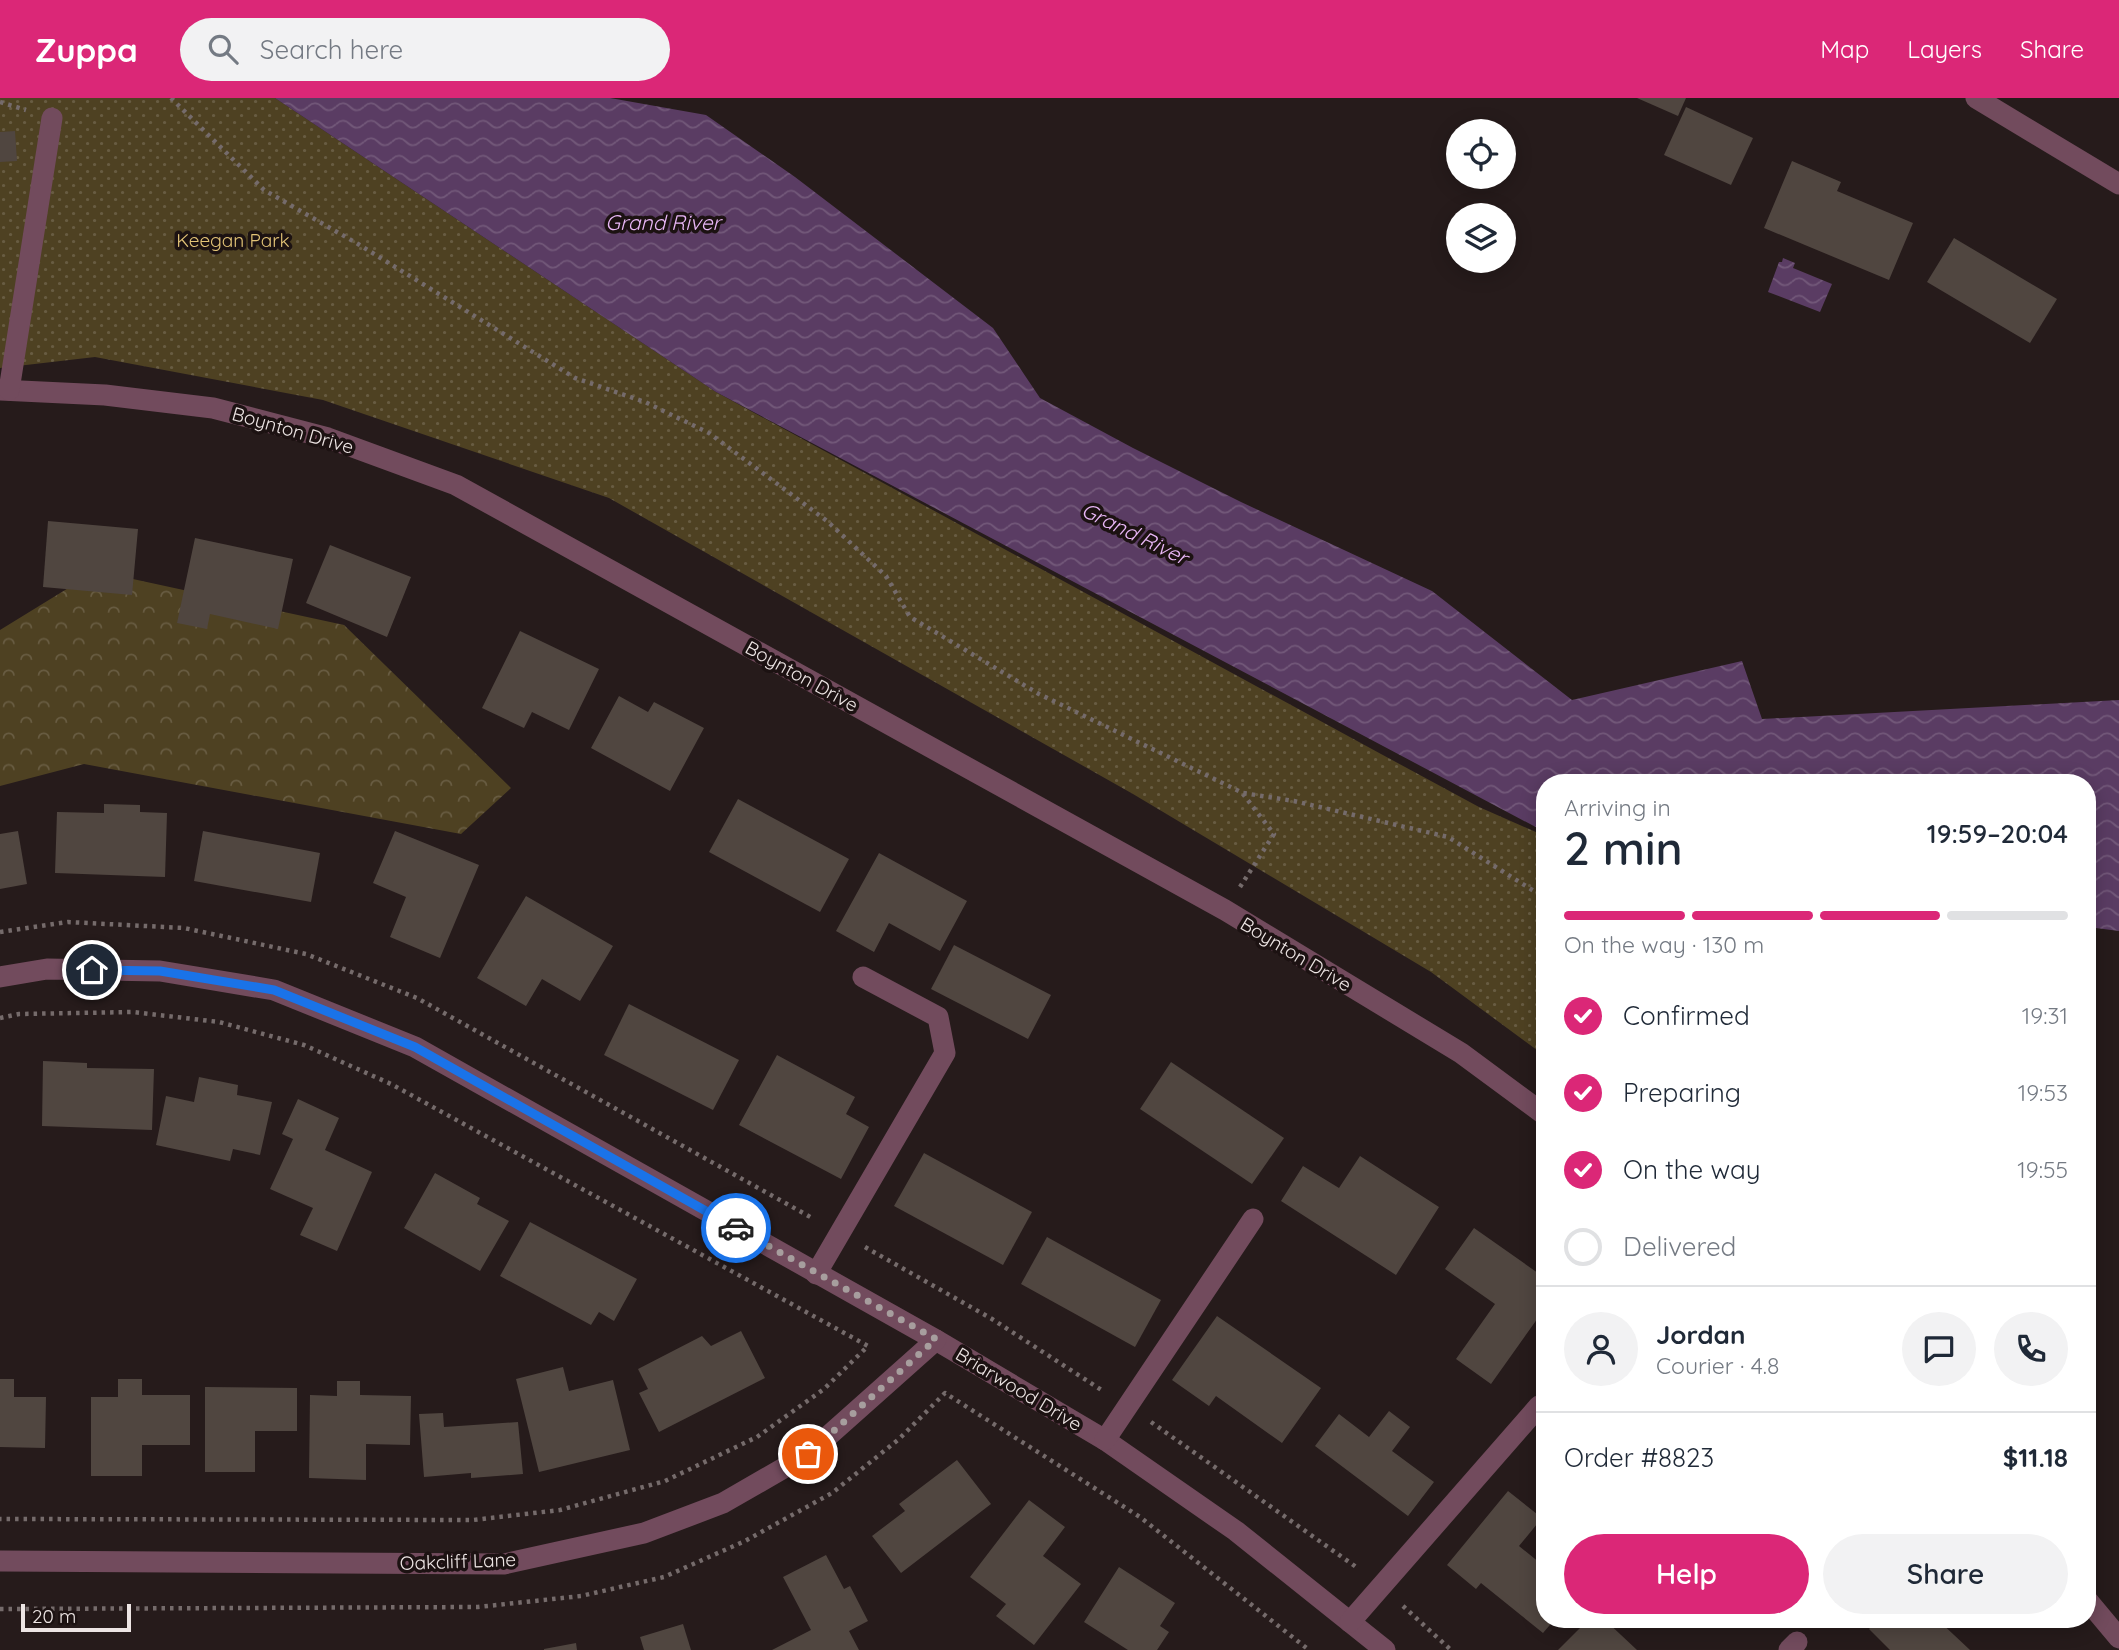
<!DOCTYPE html>
<html lang="en">
<head>
<meta charset="utf-8">
<style>
  :root { --surface:#fff; --page:#f2f2f3; --text:#1f2937; --muted:#747a83; --line:#e0e1e3; --accent:#db2777 }
  body { margin:0; font-family:Quicksand,sans-serif; background:var(--page); color:var(--text); height:100vh; display:flex; flex-direction:column; font-size:26px; white-space:nowrap }
  * { box-sizing:border-box; margin:0 }
  p { font-size:23px; color:var(--muted) }
  .icon { flex:none; width:38px; height:38px; fill:none; stroke:currentColor; stroke-width:2; stroke-linecap:round; stroke-linejoin:round }
  .map { position:relative; flex:1; overflow:hidden }
  .side { position:absolute; left:1536px; top:676px; width:560px; height:854px; display:flex; flex-direction:column; background:var(--surface); border-radius:28px; box-shadow:0 4px 18px #0003 }
  .side>* { flex:none }
  .tools { position:absolute; left:1446px; top:21px; display:grid; gap:14px }
  .tools a { display:grid; place-items:center; width:70px; height:70px; border-radius:50%; background:var(--surface); box-shadow:0 4px 18px #0003; font-size:35px }
  .scale { position:absolute; left:21px; bottom:18px; width:110px; box-sizing:border-box; padding-left:7px; border:4px solid #ede5e4; border-top:0; font-size:19px; line-height:24px; white-space:nowrap; color:#ede5e4; -webkit-text-stroke:5px #1c1212; paint-order:stroke }
  .pin { position:absolute; display:grid; place-items:center; width:60px; height:60px; color:#fff; margin:-30px; border:4px solid #fff; border-radius:50%; box-shadow:0 2px 7px #0007 }
  .courier { position:absolute; display:grid; place-items:center; width:70px; height:70px; margin:-35px; border:5px solid #1a73e8; border-radius:50%; background:#fff; color:#222; box-shadow:0 2px 9px #0007 }
  .headline em { font-style:normal; font-weight:600 }
  .headline div { display:flex; flex-direction:column-reverse }
  .headline { display:flex; align-items:center; justify-content:space-between; height:119px; padding:0 28px }
  h1 { font-size:46px; font-weight:600; line-height:52px }
  .bar { display:grid; grid-template-columns:repeat(4,1fr); gap:10px 7px; align-content:center; height:84px; padding:0 28px }
  .bar i { height:9px; border-radius:5px; background:var(--line) }
  .bar .active { background:var(--accent) }
  .bar p { grid-column:span 4 }
  .line { display:flex; align-items:center; gap:18px; padding:0 28px; border-top:2px solid var(--line) }
  .line div { flex:1 }
  .round { display:grid; place-items:center; flex:none; width:74px; height:74px; border-radius:37px; background:var(--page) }
  ol { padding:0 28px; list-style:none }
  li { display:flex; align-items:center; gap:21px; height:77px }
  li p { margin-inline-start:auto }
  li .icon { padding:7px; border-radius:50%; background:var(--accent); color:#fff; stroke-width:4 }
  li:last-child { color:var(--muted) }
  li i { width:38px; height:38px; border:4px solid var(--line); border-radius:50% }
  .action { display:flex; gap:14px; margin-top:auto; padding:14px 28px }
  .action a { flex:1; height:80px; border-radius:42px; background:var(--accent); color:#fff; font-size:28px; font-weight:600; line-height:80px; text-align:center }
  .action a+a { background:var(--page); color:var(--text) }
  header { display:flex; align-items:center; gap:42px; box-sizing:border-box; height:98px; padding:0 35px; background:var(--accent); color:#fff }
  header strong { font-size:33px }
  nav { display:flex; gap:38px; margin-inline-start:auto; font-size:24px }
  .search { width:490px; height:63px; background:var(--page); display:flex; align-items:center; gap:18px; box-sizing:border-box; padding:0 24px; border-radius:38px; color:var(--muted); font-size:26px }
  .map>svg:first-child { display:block }
  .forest { fill:url(#forest-crowns) }
  .park { fill:url(#park-dots) }
  .water { fill:url(#water-waves) }
  .building { fill:#504640 }
  .lines { fill:none; stroke-linecap:round; stroke-linejoin:round }
  .path { stroke:#756b6b; stroke-width:4.5; stroke-dasharray:3.5 5; stroke-linecap:butt }
  .minor { stroke:#724b5d; stroke-width:21 }
  .done { stroke:#a79e9e; stroke-width:7; stroke-dasharray:0 12.6 }
  .route { stroke:#1a73e8; stroke-width:9 }
  .labels { text-anchor:middle; dominant-baseline:central; stroke-width:7; stroke-linejoin:round; paint-order:stroke }
  .park-label { font-size:19px; fill:#e3c477; stroke:#1c1212 }
  .street-label { font-size:19px; fill:#ede5e4; stroke:#1c1212 }
  .water-label { font-size:21px; font-style:italic; fill:#e9b7f7; stroke:#1c1212 }
</style>
</head>
<body>
<header>
<strong>Zuppa</strong>
<div class="search"><svg class="icon" aria-label="search" viewBox="0 0 24 24"><circle cx="10" cy="10" r="6"/><path d="M15 15l6 6"/></svg>Search here</div>
<nav><a>Map</a><a>Layers</a><a>Share</a></nav>
</header>
<div class="map">
<svg width="2119" height="1552" viewBox="0 0 2119 1552">
  <defs>
    <pattern id="forest-crowns" width="20" height="18" patternUnits="userSpaceOnUse" patternTransform="scale(1.75)"><rect width="20" height="18" fill="#4e4122"/><path d="M2 6a3 3 0 1 1 6 0M12 15a3 3 0 1 1 6 0" fill="none" stroke="#685c42"/></pattern>
    <pattern id="park-dots" width="8" height="8" patternUnits="userSpaceOnUse" patternTransform="scale(1.75)"><rect width="8" height="8" fill="#4e4122"/><path d="M2 2h.1M6 6h.1" fill="none" stroke="#685c42" stroke-width="1.8" stroke-linecap="round"/></pattern>
    <pattern id="water-waves" width="16" height="10" patternUnits="userSpaceOnUse" patternTransform="scale(1.75)"><rect width="16" height="10" fill="#5a3c63"/><path d="M0 5q4-4 8 0t8 0" fill="none" stroke="#725879"/></pattern>
  </defs>
  <rect width="100%" height="100%" fill="#261b1b"/>
  <!-- forest -->
  <polygon class="forest" points="96,473 344,527 511,690 461,736 84,666 0,688 0,532"/>
  <!-- park -->
  <polygon class="park" points="0,0 275,0 716,294 1381,656 1479,709 1545,738 1545,958 1431,874 1133,696 609,400 323,302 95,259 0,270"/>
  <!-- water -->
  <g class="water">
    <polygon points="275,0 610,0 706,17 795,79 993,230 1040,300 1133,350 1241,404 1432,493 1572,602 1742,563 1762,621 2119,602 2119,833 2088,829 2088,684 1545,684 1545,734 716,294"/>
    <polygon points="1783,160 1795,165 1793,170 1832,186 1820,214 1768,194 1779,164 1782,164"/>
  </g>
  <!-- building -->
  <g class="building">
    <polygon points="1637,0 1686,0 1678,18"/>
    <polygon points="1686,9 1753,40 1731,87 1664,57"/>
    <polygon points="15,33 17,63 0,64 0,34"/>
    <polygon points="1792,63 1841,84 1837,93 1913,125 1889,182 1764,130"/>
    <polygon points="1954,140 2057,201 2030,245 1927,184"/>
    <polygon points="48,423 138,431 132,497 43,489"/>
    <polygon points="195,440 293,461 278,531 210,516 207,531 177,525"/>
    <polygon points="330,447 411,479 387,539 306,505"/>
    <polygon points="520,533 599,571 569,632 532,614 524,630 482,610"/>
    <polygon points="619,598 648,614 654,604 704,630 670,693 591,650"/>
    <polygon points="738,701 849,761 820,814 709,754"/>
    <polygon points="104,706 140,707 140,714 167,715 165,779 55,775 57,714 104,715"/>
    <polygon points="18,733 27,786 0,791 0,736"/>
    <polygon points="203,733 320,755 311,804 194,783"/>
    <polygon points="395,733 479,767 440,860 390,839 406,799 373,785"/>
    <polygon points="879,755 967,803 940,853 889,825 874,854 836,833"/>
    <polygon points="526,798 613,848 580,903 542,881 526,908 477,880"/>
    <polygon points="954,847 1051,897 1028,941 931,891"/>
    <polygon points="629,906 739,962 713,1012 604,957"/>
    <polygon points="777,957 855,999 846,1016 869,1029 841,1081 739,1027"/>
    <polygon points="43,963 87,965 87,970 154,971 152,1032 42,1028"/>
    <polygon points="1171,964 1284,1040 1252,1086 1140,1011"/>
    <polygon points="199,979 238,987 237,997 272,1004 260,1057 233,1051 230,1063 156,1047 166,998 194,1004"/>
    <polygon points="298,1001 339,1020 325,1052 372,1074 337,1153 300,1137 313,1110 270,1091 293,1041 282,1036"/>
    <polygon points="924,1055 1032,1114 1003,1167 894,1108"/>
    <polygon points="1360,1058 1439,1109 1396,1177 1281,1103 1303,1068 1339,1090"/>
    <polygon points="435,1075 480,1100 477,1106 509,1123 480,1173 404,1130"/>
    <polygon points="530,1124 637,1181 614,1223 599,1214 591,1227 500,1178"/>
    <polygon points="1474,1130 1545,1180 1545,1210 1491,1286 1456,1261 1495,1206 1445,1171"/>
    <polygon points="1047,1139 1161,1202 1135,1249 1021,1186"/>
    <polygon points="1217,1218 1321,1290 1282,1345 1216,1298 1209,1308 1172,1282"/>
    <polygon points="741,1233 765,1280 659,1334 639,1295 648,1291 638,1271 702,1238 711,1248"/>
    <polygon points="563,1269 569,1293 613,1282 630,1352 539,1374 516,1281"/>
    <polygon points="0,1281 14,1281 14,1299 46,1299 45,1350 0,1349"/>
    <polygon points="118,1281 142,1281 142,1297 190,1297 190,1347 142,1347 142,1378 91,1378 91,1299 118,1299"/>
    <polygon points="337,1283 360,1283 360,1297 411,1298 410,1347 366,1346 366,1382 309,1380 310,1297 337,1298"/>
    <polygon points="205,1289 297,1290 297,1333 255,1333 255,1374 205,1374"/>
    <polygon points="1389,1313 1410,1329 1392,1353 1434,1384 1408,1418 1315,1348 1339,1316 1369,1339"/>
    <polygon points="443,1315 444,1329 518,1324 523,1376 471,1380 471,1375 424,1379 419,1316"/>
    <polygon points="957,1362 991,1406 901,1475 872,1438 905,1413 899,1406"/>
    <polygon points="1508,1393 1542,1420 1519,1448 1545,1469 1545,1521 1555,1521 1543,1535 1481,1485 1476,1491 1447,1467"/>
    <polygon points="1029,1402 1065,1429 1043,1458 1081,1486 1034,1547 996,1518 1006,1506 970,1479"/>
    <polygon points="826,1457 844,1491 850,1488 868,1523 849,1533 859,1552 772,1552 811,1532 783,1479"/>
    <polygon points="1119,1469 1175,1505 1160,1528 1169,1534 1157,1552 1128,1552 1084,1524"/>
    <polygon points="1589,1521 1604,1521 1637,1552 1558,1552"/>
    <polygon points="1879,1521 1937,1521 1970,1552 1890,1552 1869,1531"/>
    <polygon points="683,1526 691,1552 644,1552 640,1539"/>
    <polygon points="576,1545 577,1552 544,1552 544,1551"/>
  </g>
  <g class="lines">
    <!-- path -->
    <g class="path">
      <polyline points="171,0 264,92 358,146 575,280 645,304 709,335 827,423 886,478 910,519 1039,596 1243,695 1294,703 1448,739 1545,800"/>
      <polyline points="0,4 26,12"/>
      <polyline points="1240,789 1274,736 1243,696"/>
      <polyline points="0,834 68,824 184,830 306,856 417,900 814,1121"/>
      <polyline points="0,920 19,916 133,914 219,924 304,947 391,986 868,1248 824,1291 757,1339 665,1383 560,1412 473,1422 0,1421"/>
      <polyline points="865,1149 992,1221 1103,1293"/>
      <polyline points="1151,1324 1359,1471"/>
      <polyline points="1403,1508 1451,1552"/>
      <polyline points="0,1511 478,1509 581,1498 664,1479 745,1443 832,1395 899,1341 945,1295 1140,1419 1309,1552"/>
    </g>
    <!-- minor -->
    <g class="minor">
      <polyline points="1976,0 2119,86"/>
      <polyline points="0,292 105,297 213,310 328,340 456,387 1225,812 1461,955 1545,1017"/>
      <polyline points="9,292 52,20"/>
      <polyline points="0,879 47,871 160,873 274,892 415,949 936,1242 1105,1342 1236,1433 1385,1552"/>
      <polyline points="816,1176 945,955 938,919 863,879"/>
      <polyline points="1105,1342 1253,1121"/>
      <polyline points="0,1463 504,1466 644,1435 723,1405 808,1356 936,1242"/>
      <polyline points="2088,1503 2119,1540"/>
      <polyline points="1350,1524 1539,1308"/>
      <polyline points="1789,1552 1797,1544"/>
    </g>
  </g>
  <g class="lines">
    <!-- done -->
    <polyline class="done" points="736,1130 936,1241 808,1356"/>
    <!-- route -->
    <polyline class="route" points="92,872 160,873 274,892 415,949 736,1130"/>
  </g>
  <g class="labels">
    <!-- park labels -->
    <g class="park-label">
      <text x="233" y="142">Keegan Park</text>
    </g>
    <!-- street labels -->
    <g class="street-label">
      <text transform="translate(293 332) rotate(16)">Boynton Drive</text>
      <text transform="translate(802 578) rotate(29)">Boynton Drive</text>
      <text transform="translate(1296 856) rotate(31)">Boynton Drive</text>
      <text transform="translate(1019 1291) rotate(31)">Briarwood Drive</text>
      <text transform="translate(458 1463) rotate(-2)">Oakcliff Lane</text>
    </g>
    <!-- water labels -->
    <g class="water-label">
      <text x="663" y="124">Grand River</text>
      <text transform="translate(1135 435) rotate(26)">Grand River</text>
    </g>
  </g>
</svg>
<div class="tools">
<a><svg class="icon" aria-label="locate" viewBox="0 0 24 24"><circle cx="12" cy="12" r="6"/><path d="M12 2v4M12 18v4M2 12h4M18 12h4"/></svg></a>
<a><svg class="icon" aria-label="layers" viewBox="0 0 24 24"><path d="M12 4l9 5-9 5-9-5zM3 14l9 5 9-5"/></svg></a>
</div>
<div class="scale">20 m</div>
<div class="pin" style="left:808px;top:1356px;background:#ea580c"><svg class="icon" aria-label="bag" viewBox="0 0 24 24"><path d="M5 8h14l-1 12H6zM9 8a3 3 0 0 1 6 0"/></svg></div>
<div class="pin" style="left:92px;top:872px;background:#1f2937"><svg class="icon" aria-label="home" viewBox="0 0 24 24"><path d="M3 11l9-7 9 7M6 9v11h12V9"/></svg></div>
<div class="courier" style="left:736px;top:1130px"><svg class="icon" aria-label="car" viewBox="0 0 24 24"><path d="M5 17H2v-5l4-1 3-4h7l3 4 3 1v5h-3M9 17h6M6 11h13"/><circle cx="7" cy="17" r="2"/><circle cx="17" cy="17" r="2"/></svg></div>
<section class="side">
<div class="headline"><div><h1>2 min</h1><p>Arriving in</p></div><em>19:59–20:04</em></div>
<div class="bar"><i class="active"></i><i class="active"></i><i class="active"></i><i></i><p>On the way · 130 m</p></div>
<ol>
<li><svg class="icon" aria-label="check" viewBox="0 0 24 24"><path d="M5 12l5 5 9-10"/></svg>Confirmed<p>19:31</p></li>
<li><svg class="icon" aria-label="check" viewBox="0 0 24 24"><path d="M5 12l5 5 9-10"/></svg>Preparing<p>19:53</p></li>
<li><svg class="icon" aria-label="check" viewBox="0 0 24 24"><path d="M5 12l5 5 9-10"/></svg>On the way<p>19:55</p></li>
<li><i></i>Delivered</li>
</ol>
<div class="line" style="height:126px"><a class="round"><svg class="icon" aria-label="person" viewBox="0 0 24 24"><circle cx="12" cy="8" r="4"/><path d="M4 21q1-7 8-7t8 7"/></svg></a><div><b>Jordan</b><p>Courier · 4.8</p></div><a class="round"><svg class="icon" aria-label="chat" viewBox="0 0 24 24"><path d="M4 5h16v11H9l-5 4z"/></svg></a><a class="round"><svg class="icon" aria-label="phone" viewBox="0 0 24 24"><path d="M5 4h4l2 5-3 2q2 4 5 5l2-3 5 2v4C11 20 4 13 5 4z"/></svg></a></div>
<div class="line" style="height:91px"><div>Order #8823</div><b>$11.18</b></div>
<div class="action"><a>Help</a><a>Share</a></div>
</section>
</div>
</body>
</html>
